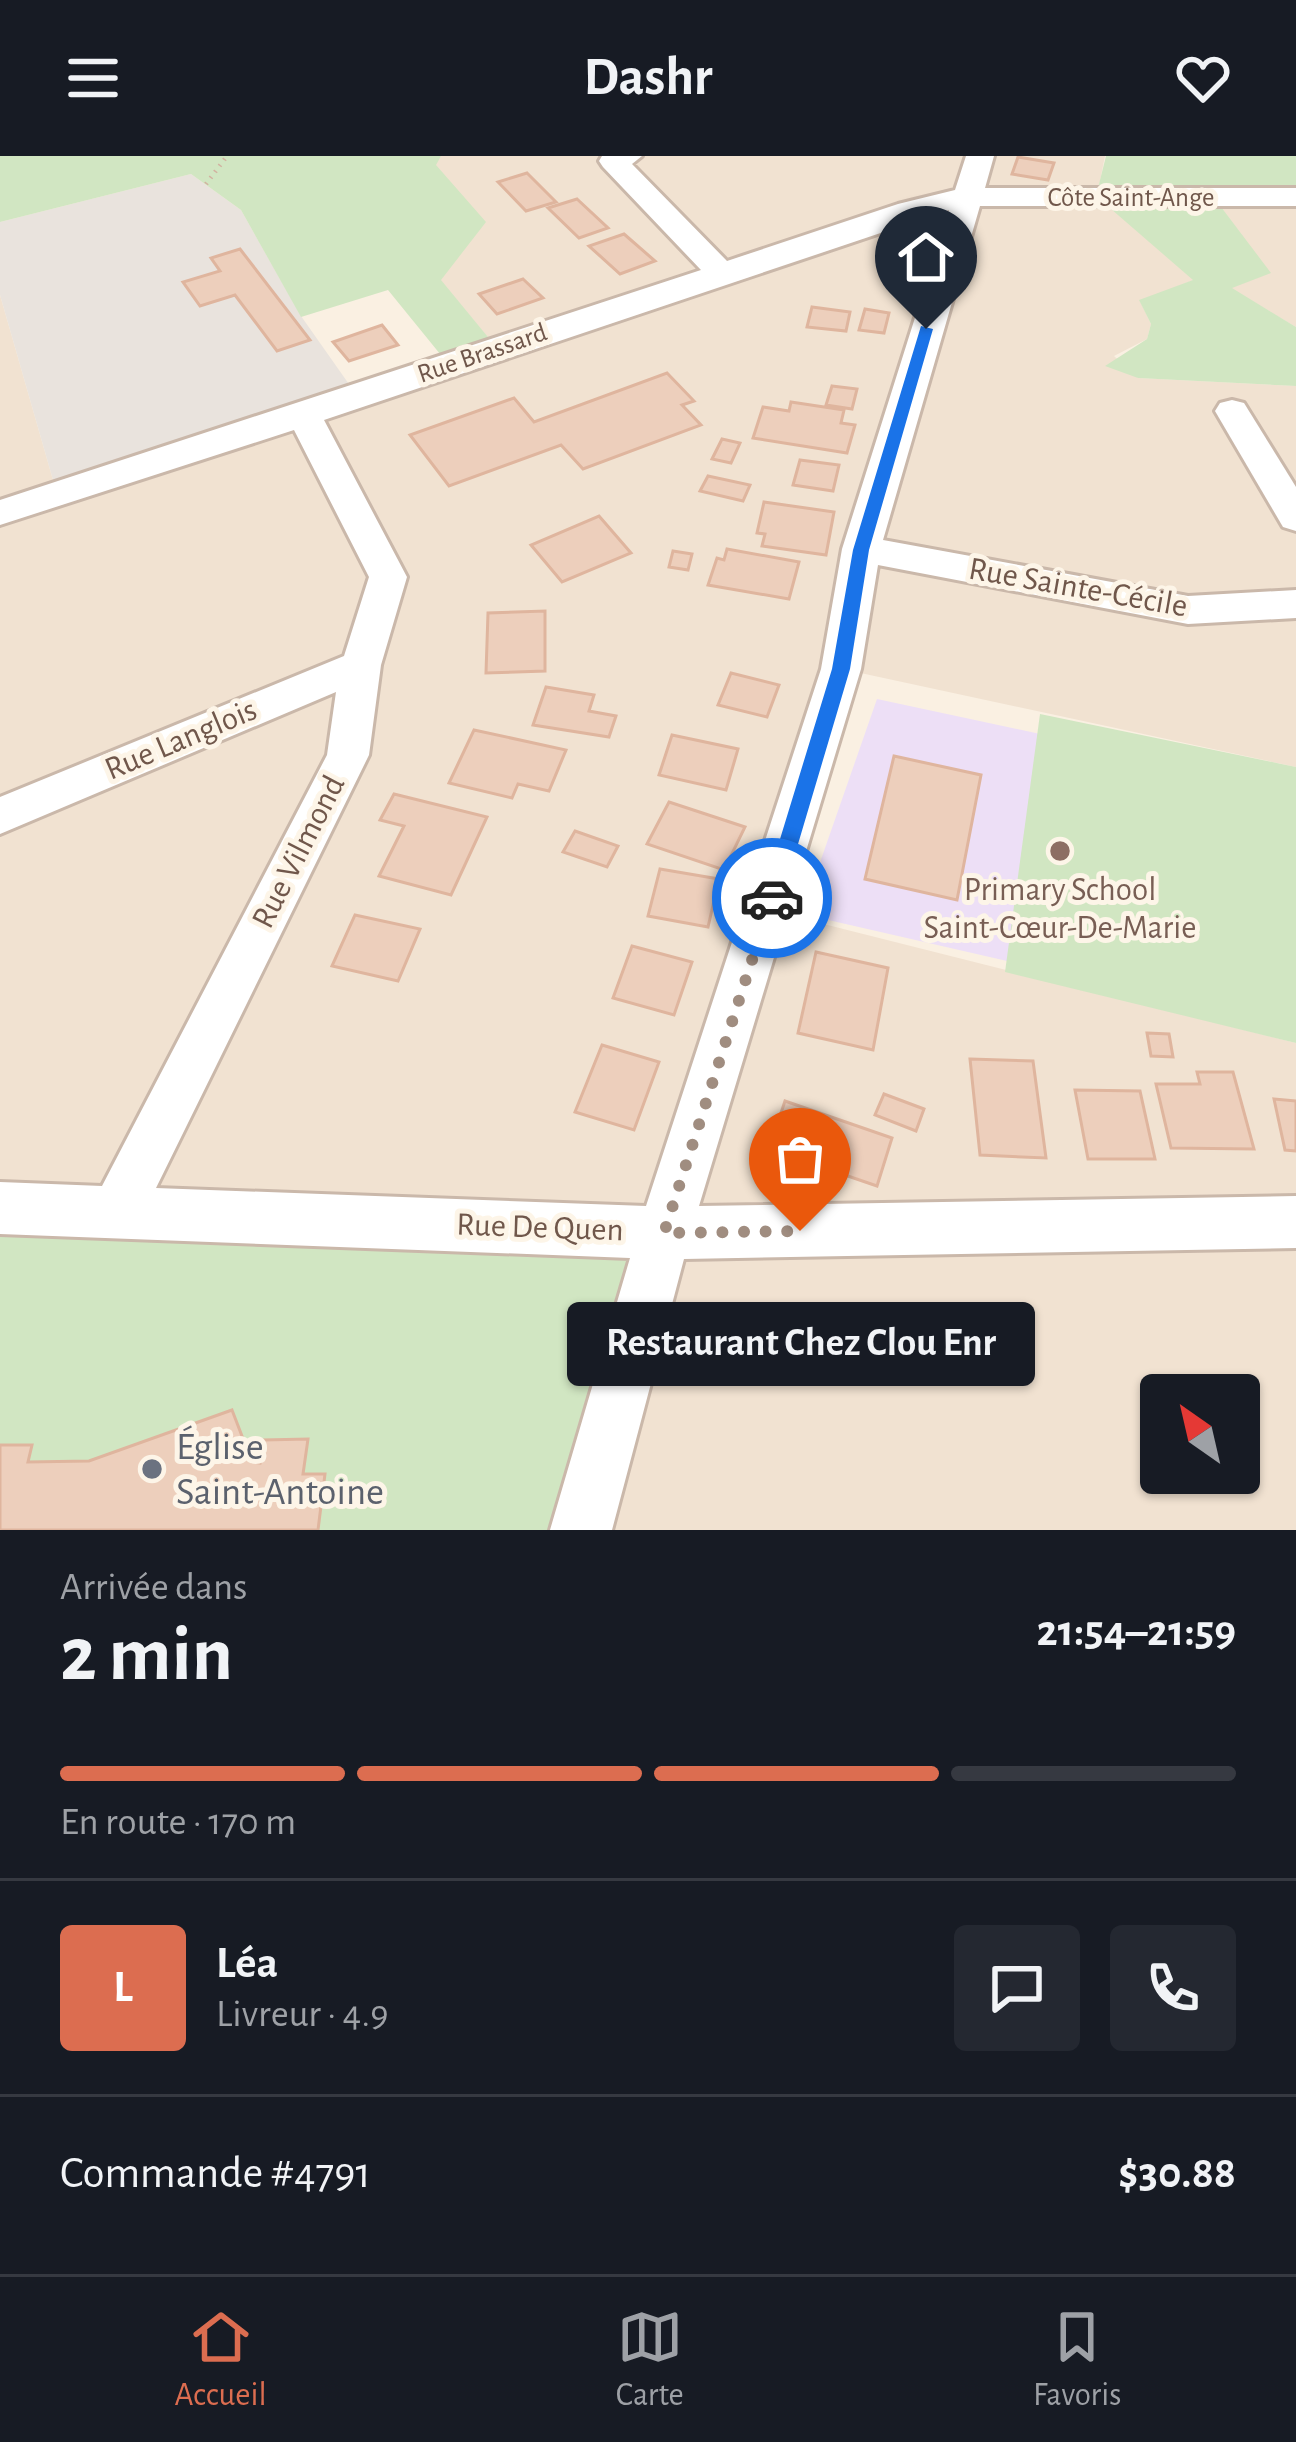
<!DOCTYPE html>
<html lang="fr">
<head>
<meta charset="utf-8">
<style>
  :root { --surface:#171b24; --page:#242831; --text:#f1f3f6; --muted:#9ea1a6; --line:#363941; --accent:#dc6d50 }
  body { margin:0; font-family:"Alegreya Sans",sans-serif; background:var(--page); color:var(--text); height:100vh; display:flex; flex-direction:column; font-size:45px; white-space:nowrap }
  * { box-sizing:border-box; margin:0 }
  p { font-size:39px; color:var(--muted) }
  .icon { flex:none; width:66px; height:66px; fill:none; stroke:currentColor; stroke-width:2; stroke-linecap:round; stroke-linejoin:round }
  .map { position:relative; height:1374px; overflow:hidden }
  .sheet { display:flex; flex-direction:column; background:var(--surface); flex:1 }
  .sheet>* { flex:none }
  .needle { width:78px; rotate:326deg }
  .buttons { position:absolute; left:1140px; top:1218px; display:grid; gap:24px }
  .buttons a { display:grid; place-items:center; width:120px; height:120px; border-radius:12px; background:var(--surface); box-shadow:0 3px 9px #0004; font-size:60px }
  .pin { position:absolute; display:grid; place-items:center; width:102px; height:102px; color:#fff; margin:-123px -51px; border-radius:50% 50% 50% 0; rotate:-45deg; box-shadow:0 0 12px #0007 }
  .pin .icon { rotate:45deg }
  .courier { position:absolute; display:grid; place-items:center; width:120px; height:120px; margin:-60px; border:9px solid #1a73e8; border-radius:50%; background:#fff; color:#222; box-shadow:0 3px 15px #0007 }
  .bubble { position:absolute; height:84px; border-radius:12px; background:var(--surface); box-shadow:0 3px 9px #0004; font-size:39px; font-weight:700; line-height:84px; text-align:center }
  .summary em { font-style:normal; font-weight:700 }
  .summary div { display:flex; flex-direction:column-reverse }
  .summary { display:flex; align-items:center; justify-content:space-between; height:204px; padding:0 60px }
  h1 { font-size:78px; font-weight:700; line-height:90px }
  .bar { display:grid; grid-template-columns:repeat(4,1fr); gap:18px 12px; align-content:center; height:144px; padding:0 60px }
  .bar i { height:15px; border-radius:9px; background:var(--line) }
  .bar .selected { background:var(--accent) }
  .bar p { grid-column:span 4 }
  .line { display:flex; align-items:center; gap:30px; padding:0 60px; border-top:3px solid var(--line) }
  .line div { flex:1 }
  .round { display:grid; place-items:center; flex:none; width:126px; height:126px; border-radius:12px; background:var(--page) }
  header { display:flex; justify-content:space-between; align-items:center; height:156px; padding:0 60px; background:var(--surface); font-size:54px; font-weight:700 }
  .dock { display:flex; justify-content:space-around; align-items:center; height:168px; border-top:3px solid var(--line); background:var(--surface); font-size:33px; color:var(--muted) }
  .dock a { display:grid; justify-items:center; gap:6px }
  .dock .selected { color:var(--accent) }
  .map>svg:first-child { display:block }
  .residential { fill:#f1e2d1; fill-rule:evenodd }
  .industrial { fill:#e9e3dd }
  .education { fill:#eddff6 }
  .green { fill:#d1e6c2 }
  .building { fill:#edcfbc; stroke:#dfb59e; stroke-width:3 }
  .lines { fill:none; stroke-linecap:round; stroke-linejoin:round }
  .minor-casing { stroke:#cab8aa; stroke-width:6 }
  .path { stroke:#d2b2a0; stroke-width:4.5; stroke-dasharray:1.5 6; stroke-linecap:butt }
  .minor { fill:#fff; fill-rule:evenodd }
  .route { fill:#1a73e8 }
  .done { stroke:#a08d80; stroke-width:12; stroke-dasharray:0 21.6 }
  .education-dot { fill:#8d6e63; stroke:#fdf5e8; stroke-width:4.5 }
  .worship-dot { fill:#6b7280; stroke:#fdf5e8; stroke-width:4.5 }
  .labels { text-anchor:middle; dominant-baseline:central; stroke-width:10; stroke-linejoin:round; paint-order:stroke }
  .far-street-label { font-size:27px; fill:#70574b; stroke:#fdf5e8 }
  .street-label { font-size:33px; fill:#70574b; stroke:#fdf5e8 }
  .education-label { font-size:33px; fill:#785e54; stroke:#fdf5e8 }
  .near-worship-label { font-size:39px; fill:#5b616d; stroke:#fdf5e8; text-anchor:start }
</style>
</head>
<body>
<header><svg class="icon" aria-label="menu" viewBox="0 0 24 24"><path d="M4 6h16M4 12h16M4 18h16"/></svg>Dashr<svg class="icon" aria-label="heart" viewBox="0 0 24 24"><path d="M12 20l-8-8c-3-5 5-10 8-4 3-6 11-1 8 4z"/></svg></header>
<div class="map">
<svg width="1296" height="1374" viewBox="0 0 1296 1374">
  <rect width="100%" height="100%" fill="#faf0e2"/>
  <!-- residential -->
  <g class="residential">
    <path d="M441,0H1105L1097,40L1194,124L1140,145L1151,168L1147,183L1114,200L1138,222L1296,230V611L842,513L768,754L1296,887V1374H575L0,1052V139L57,338L496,191L440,124L435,8ZM1161,1239H1239V1317H1161Z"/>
    <polygon points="1296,38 1296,171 1230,132 1269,117 1212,39"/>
  </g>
  <!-- industrial -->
  <polygon class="industrial" points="191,18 241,54 301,160 358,241 57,338 0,139 0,66"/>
  <!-- education -->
  <polygon class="education" points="877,543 1296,633 1296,871 802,758"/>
  <!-- green -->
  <g class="green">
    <polygon points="0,0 441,0 436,9 486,66 441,124 497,192 449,209 388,134 301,161 241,54 191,18 0,66"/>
    <polygon points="1106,0 1296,0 1296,38 1212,39 1271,117 1232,132 1296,171 1296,230 1138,222 1105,210 1147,183 1151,168 1139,144 1193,124 1096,40"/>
    <polygon points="1040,558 1296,611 1296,887 1005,816"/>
    <polygon points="0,1052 664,1077 575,1374 318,1374 325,1319 303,1318 307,1284 264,1284 260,1307 252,1306 232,1255 89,1305 28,1306 32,1290 0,1289"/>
  </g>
  <!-- building -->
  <g class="building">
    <polygon points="1018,1 1054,7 1048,24 1012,18"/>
    <polygon points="527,17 556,46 526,55 498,26"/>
    <polygon points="577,43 608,72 579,82 548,52"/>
    <polygon points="624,78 655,105 620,118 589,90"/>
    <polygon points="240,93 310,184 277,195 235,139 200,150 183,126 220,115 211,102"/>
    <polygon points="523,123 543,142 497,158 479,138"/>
    <polygon points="812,151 850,156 846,175 807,171"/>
    <polygon points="865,153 889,157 884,177 859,174"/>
    <polygon points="382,169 398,189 349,205 333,186"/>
    <polygon points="667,217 694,245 682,249 701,269 583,313 561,289 449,330 410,279 514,242 534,266"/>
    <polygon points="832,230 857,233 852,253 826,249"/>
    <polygon points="791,246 844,254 841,267 855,269 847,297 753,282 763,251 789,255"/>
    <polygon points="722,283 740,287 731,307 712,303"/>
    <polygon points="800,304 839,309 833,335 793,329"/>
    <polygon points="708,320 750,329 743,345 700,335"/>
    <polygon points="764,346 834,356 826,399 762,390 765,378 757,377"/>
    <polygon points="599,360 631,397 562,426 531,389"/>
    <polygon points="727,393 799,406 789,443 708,429 717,402 724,404"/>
    <polygon points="673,395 692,398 688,414 669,411"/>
    <polygon points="545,455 545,515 486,517 488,457"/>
    <polygon points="731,517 779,529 767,561 718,549"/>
    <polygon points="546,531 594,539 589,555 616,560 609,581 533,569"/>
    <polygon points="474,574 566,594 549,635 518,628 512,642 449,627"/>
    <polygon points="672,579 738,593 726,634 659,619"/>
    <polygon points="894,600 981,619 957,744 865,723"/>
    <polygon points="394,638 487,661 451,739 379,720 404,670 380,664"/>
    <polygon points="669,646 745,671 724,714 647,688"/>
    <polygon points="575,675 618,690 607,711 563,696"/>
    <polygon points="660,713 719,723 708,771 648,760"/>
    <polygon points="355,759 420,773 398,825 332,810"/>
    <polygon points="632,790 692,806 674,859 613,842"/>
    <polygon points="816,796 888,812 873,894 798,877"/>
    <polygon points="1147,877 1169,878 1173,901 1151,900"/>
    <polygon points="602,889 659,906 634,974 575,956"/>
    <polygon points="970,903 1033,905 1046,1002 980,999"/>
    <polygon points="1197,916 1233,916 1254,993 1171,992 1156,928 1200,928"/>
    <polygon points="1075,934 1140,935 1155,1003 1088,1003"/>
    <polygon points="884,938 924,953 916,975 875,959"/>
    <polygon points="1274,943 1296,945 1296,995 1285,994"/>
    <polygon points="785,945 892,982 877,1030 769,993"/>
    <polygon points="232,1254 252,1306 260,1307 263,1284 308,1283 303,1318 325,1318 318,1374 0,1374 0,1289 32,1289 28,1306 89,1305"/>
  </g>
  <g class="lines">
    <!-- minor casing -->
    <g class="minor-casing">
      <g id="minor">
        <path d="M602,0H642L632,8L727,105L898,48L955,34L966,0H994L985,32H1296V50H980L883,384L1188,440L1296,434V462L1188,468L878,409L861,513L699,1050L1296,1040V1092L684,1103L612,1374H550L630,1102L0,1078V1026L102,1030L327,599L336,536L0,678V641L344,500L369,421L294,274L0,369V344L701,114L603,11L599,5ZM949,54L842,393L821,513L646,1050L156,1032L369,599L381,509L407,421L324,264Z"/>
        <polygon points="1232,244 1244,247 1296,331 1296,375 1283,371 1215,255 1220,247"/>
      </g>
    </g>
    <!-- path -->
    <polyline class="path" points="206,28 227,0"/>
    <!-- minor -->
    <use href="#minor" class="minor"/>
  </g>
  <!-- route -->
  <polygon class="route" points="921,170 933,173 869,394 850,513 782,742 772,750 762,742 832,513 853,394"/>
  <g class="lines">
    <!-- done -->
    <polyline class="done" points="772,742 664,1077 800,1075"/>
  </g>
  <!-- markers -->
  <circle class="education-dot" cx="1060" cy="695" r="12"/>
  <circle class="worship-dot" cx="152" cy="1313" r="12"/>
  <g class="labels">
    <!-- far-street labels -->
    <g class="far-street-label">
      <text x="1131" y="41">Côte Saint-Ange</text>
      <text transform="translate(482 197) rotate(-19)">Rue Brassard</text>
    </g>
    <!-- street labels -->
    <g class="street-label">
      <text transform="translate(1078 432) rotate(10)">Rue Sainte-Cécile</text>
      <text transform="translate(181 584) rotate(-23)">Rue Langlois</text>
      <text transform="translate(299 696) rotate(-63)">Rue Vilmond</text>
      <text transform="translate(540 1072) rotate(2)">Rue De Quen</text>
    </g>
    <!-- education labels -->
    <g class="education-label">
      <text x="1060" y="734">Primary School<tspan x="1060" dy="38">Saint-Cœur-De-Marie</tspan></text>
    </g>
    <!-- near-worship labels -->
    <g class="near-worship-label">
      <text x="176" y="1291">Église<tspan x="176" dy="45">Saint-Antoine</tspan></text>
    </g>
  </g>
</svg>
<div class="buttons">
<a><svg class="needle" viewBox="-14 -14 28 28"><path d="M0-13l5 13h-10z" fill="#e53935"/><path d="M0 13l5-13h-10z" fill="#9ea1a6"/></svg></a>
</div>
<div class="pin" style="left:800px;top:1075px;background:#ea580c"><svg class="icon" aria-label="bag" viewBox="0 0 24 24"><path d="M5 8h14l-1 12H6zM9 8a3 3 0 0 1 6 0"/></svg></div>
<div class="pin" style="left:926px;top:173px;background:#1f2937"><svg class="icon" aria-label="home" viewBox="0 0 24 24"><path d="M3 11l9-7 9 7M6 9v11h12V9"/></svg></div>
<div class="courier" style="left:772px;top:742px"><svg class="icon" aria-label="car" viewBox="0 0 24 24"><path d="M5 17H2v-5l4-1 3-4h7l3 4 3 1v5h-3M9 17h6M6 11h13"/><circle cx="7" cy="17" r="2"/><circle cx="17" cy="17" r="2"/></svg></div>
<div class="bubble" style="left:567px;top:1146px;width:468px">Restaurant Chez Clou Enr</div>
</div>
<section class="sheet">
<div class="summary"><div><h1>2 min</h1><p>Arrivée dans</p></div><em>21:54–21:59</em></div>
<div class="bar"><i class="selected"></i><i class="selected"></i><i class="selected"></i><i></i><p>En route · 170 m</p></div>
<div class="line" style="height:216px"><b class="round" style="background:var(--accent);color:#fff">L</b><div><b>Léa</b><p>Livreur · 4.9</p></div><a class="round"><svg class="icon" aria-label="chat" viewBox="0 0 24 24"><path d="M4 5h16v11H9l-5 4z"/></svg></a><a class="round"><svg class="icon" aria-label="phone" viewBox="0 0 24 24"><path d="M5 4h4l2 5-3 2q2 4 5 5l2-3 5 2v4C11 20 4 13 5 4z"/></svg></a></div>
<div class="line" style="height:156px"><div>Commande #4791</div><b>$30.88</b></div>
</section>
<nav class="dock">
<a class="selected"><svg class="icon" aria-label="home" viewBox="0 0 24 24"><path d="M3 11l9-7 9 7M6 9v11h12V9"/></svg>Accueil</a>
<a><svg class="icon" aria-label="map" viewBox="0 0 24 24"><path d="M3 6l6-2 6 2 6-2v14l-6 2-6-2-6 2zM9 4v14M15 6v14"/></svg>Carte</a>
<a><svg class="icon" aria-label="saved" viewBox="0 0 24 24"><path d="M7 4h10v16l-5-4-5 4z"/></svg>Favoris</a>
</nav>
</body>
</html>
